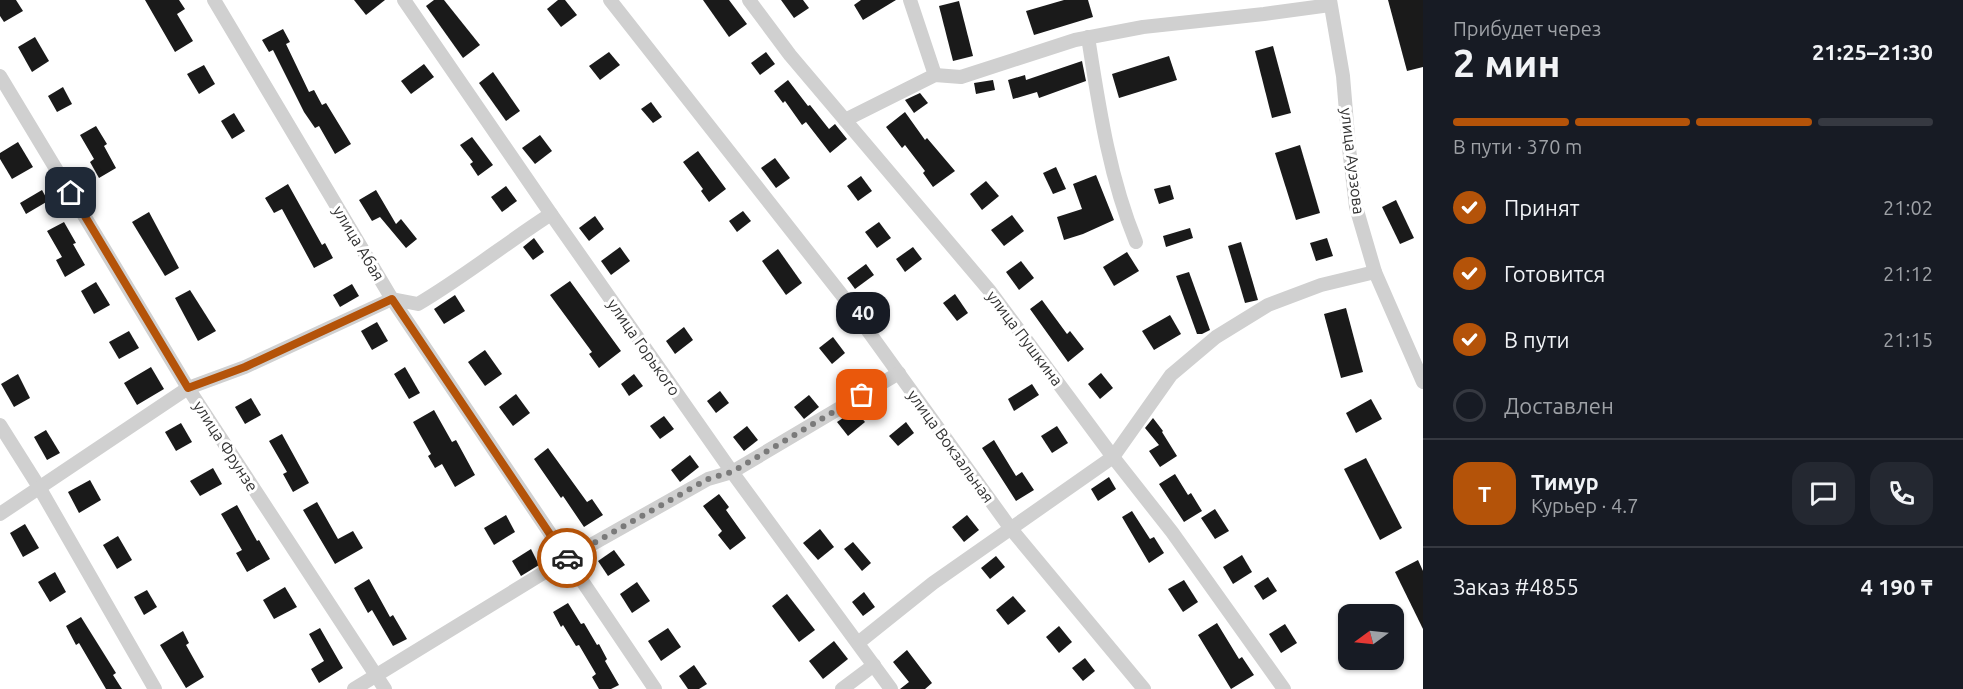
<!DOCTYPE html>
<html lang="ru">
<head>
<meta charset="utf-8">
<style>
  :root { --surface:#171b24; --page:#242831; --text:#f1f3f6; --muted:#9ea1a6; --line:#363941; --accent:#b45309 }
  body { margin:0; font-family:Ubuntu,sans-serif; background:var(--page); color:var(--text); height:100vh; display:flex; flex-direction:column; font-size:22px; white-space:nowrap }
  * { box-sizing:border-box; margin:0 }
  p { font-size:20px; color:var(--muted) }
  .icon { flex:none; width:33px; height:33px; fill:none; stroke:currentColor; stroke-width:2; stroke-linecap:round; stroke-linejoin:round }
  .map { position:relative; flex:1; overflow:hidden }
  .drawer { display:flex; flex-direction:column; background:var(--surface); width:540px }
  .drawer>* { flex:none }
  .needle { width:39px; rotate:255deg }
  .buttons { position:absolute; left:1338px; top:604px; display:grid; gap:12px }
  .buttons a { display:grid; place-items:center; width:66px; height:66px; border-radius:12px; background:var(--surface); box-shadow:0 2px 4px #0004; font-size:30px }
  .pin { position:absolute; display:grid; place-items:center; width:51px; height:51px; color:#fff; margin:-26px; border-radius:12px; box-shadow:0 3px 9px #0006 }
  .courier { position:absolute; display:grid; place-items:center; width:60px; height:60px; margin:-30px; border:4px solid #b45309; border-radius:50%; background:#fff; color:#222; box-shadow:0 2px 8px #0007 }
  .bubble { position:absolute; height:42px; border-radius:18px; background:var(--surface); box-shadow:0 2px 4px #0004; font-size:20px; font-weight:700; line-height:42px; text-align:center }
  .head em { font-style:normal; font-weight:700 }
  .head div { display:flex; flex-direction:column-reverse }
  .head { display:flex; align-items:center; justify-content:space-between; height:102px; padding:0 30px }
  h1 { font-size:39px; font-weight:700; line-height:45px }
  .bar { display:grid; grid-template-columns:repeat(4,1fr); gap:9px 6px; align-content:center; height:72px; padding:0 30px }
  .bar i { height:8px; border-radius:4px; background:var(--line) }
  .bar .current { background:var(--accent) }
  .bar p { grid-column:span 4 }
  .line { display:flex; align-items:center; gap:15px; padding:0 30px; border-top:2px solid var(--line) }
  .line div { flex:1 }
  .round { display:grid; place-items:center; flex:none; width:63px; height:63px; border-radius:18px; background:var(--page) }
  ol { padding:0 30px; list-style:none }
  li { display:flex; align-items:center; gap:18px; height:66px }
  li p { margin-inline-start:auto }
  li .icon { padding:6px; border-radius:50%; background:var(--accent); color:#fff; stroke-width:4 }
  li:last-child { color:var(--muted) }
  li i { width:33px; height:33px; border:3px solid var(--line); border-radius:50% }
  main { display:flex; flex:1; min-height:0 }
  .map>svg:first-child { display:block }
  .building { fill:#1a1a1a }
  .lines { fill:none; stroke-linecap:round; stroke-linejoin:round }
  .minor { stroke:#d0d0d0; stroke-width:14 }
  .done { stroke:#7a7a7a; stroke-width:6; stroke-dasharray:0 10.8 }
  .route { stroke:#b45309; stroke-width:8 }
  .labels { text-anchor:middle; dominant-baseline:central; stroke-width:6; stroke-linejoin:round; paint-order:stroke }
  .street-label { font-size:16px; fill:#333; stroke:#fff }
</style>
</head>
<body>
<main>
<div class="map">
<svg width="1423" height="689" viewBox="0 0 1423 689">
  <rect width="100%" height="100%" fill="#fff"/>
  <!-- building -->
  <g class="building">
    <polygon points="0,0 16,0 23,11 4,22 0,16"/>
    <polygon points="145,0 179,0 185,9 177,14 193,41 175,52"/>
    <polygon points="354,0 385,0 366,15"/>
    <polygon points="434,0 444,0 480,45 463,58 426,6"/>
    <polygon points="558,0 565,0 577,15 561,27 547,9"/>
    <polygon points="703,0 729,0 747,24 729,37"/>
    <polygon points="781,0 803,0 809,8 794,18"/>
    <polygon points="861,0 896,0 863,20 854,5"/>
    <polygon points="1064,0 1088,0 1093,17 1034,35 1026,11"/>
    <polygon points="1388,0 1423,0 1423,67 1407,71"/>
    <polygon points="959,1 973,56 953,61 939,6"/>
    <polygon points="283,29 290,42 286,44 309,92 314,90 322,105 326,103 351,144 335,154 319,126 315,128 304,112 273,50 269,52 262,40"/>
    <polygon points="35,37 49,61 32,72 18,47"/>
    <polygon points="1273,46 1291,113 1272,118 1255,51"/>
    <polygon points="609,52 620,65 600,80 589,66"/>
    <polygon points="766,52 775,64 760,75 751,63"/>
    <polygon points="1169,56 1177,80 1119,98 1112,74"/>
    <polygon points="1082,61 1086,81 1039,98 1037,92 1013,99 1008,80 1025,75 1026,80"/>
    <polygon points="424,64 434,77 411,94 401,81"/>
    <polygon points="204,65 215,84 199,94 187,74"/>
    <polygon points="493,72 520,111 506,121 479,83"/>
    <polygon points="788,80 808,106 810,105 829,129 835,124 847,139 830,153 806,122 802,125 785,101 783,103 774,91"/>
    <polygon points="993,80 995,90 976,94 974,83"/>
    <polygon points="63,87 72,104 57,112 48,96"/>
    <polygon points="920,93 928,103 914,113 905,100"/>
    <polygon points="651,102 662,117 653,123 641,109"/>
    <polygon points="905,112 925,140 927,138 955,171 933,187 923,173 925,171 905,145 902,148 886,127"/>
    <polygon points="234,113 245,131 232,139 221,121"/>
    <polygon points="96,126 107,144 104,146 116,168 99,178 90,162 94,159 80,135"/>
    <polygon points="540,135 552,151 535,164 522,148"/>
    <polygon points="472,137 493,165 478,176 470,164 473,162 460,145"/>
    <polygon points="18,142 33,167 12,179 0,159 0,153"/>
    <polygon points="1300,145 1320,213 1296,220 1275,153"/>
    <polygon points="698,151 726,189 709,202 701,191 703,189 683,162"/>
    <polygon points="775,158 790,178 776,188 761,168"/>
    <polygon points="1056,167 1066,189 1053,194 1043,173"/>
    <polygon points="1096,175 1114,220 1083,234 1064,240 1057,217 1082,209 1073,184"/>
    <polygon points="861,176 872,191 858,201 847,186"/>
    <polygon points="986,181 999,196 982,210 970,194"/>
    <polygon points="288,184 322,245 325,243 333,258 314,268 282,209 274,213 265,198"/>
    <polygon points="1170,185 1174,199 1159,204 1154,189"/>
    <polygon points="506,186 517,201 502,212 491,197"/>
    <polygon points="42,190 48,201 26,214 20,203"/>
    <polygon points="376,190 396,224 401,219 417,239 406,248 380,217 372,221 359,200"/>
    <polygon points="1396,200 1414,238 1400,244 1382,207"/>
    <polygon points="743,211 751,221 737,232 729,221"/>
    <polygon points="149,212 179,268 165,276 132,222"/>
    <polygon points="1012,215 1024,231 1004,246 991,230"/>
    <polygon points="595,216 604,229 589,241 579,228"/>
    <polygon points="64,222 76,243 73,244 85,265 65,277 56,260 62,257 47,231"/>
    <polygon points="879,222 891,238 877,248 865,232"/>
    <polygon points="1190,228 1193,238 1166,247 1163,236"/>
    <polygon points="534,238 544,252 533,260 523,247"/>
    <polygon points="1327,238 1333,256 1316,261 1310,243"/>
    <polygon points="1241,242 1258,300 1245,303 1228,246"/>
    <polygon points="620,247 630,261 611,275 601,261"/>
    <polygon points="913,247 922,259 905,272 896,259"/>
    <polygon points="778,249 802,283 786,295 762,261"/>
    <polygon points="1127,252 1139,271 1114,286 1103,267"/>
    <polygon points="1021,261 1034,278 1019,290 1006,272"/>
    <polygon points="866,264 874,275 855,289 847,278"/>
    <polygon points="1189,272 1210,330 1202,334 1197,334 1176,276"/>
    <polygon points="570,281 621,351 599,368 589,354 592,352 550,295"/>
    <polygon points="96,282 110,305 94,314 81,291"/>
    <polygon points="352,284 359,296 340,307 333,295"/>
    <polygon points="190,290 216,331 198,341 175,298"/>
    <polygon points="955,294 968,313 957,321 943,303"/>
    <polygon points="455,295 465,311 444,324 434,309"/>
    <polygon points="1042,300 1067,334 1070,331 1084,349 1068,362 1030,309"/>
    <polygon points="1346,308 1363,372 1341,378 1324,314"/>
    <polygon points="1170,315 1181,334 1154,350 1142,331"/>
    <polygon points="377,322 388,341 372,350 361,331"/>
    <polygon points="684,327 693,340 675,354 666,341"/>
    <polygon points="129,331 139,348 119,359 109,342"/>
    <polygon points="833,337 845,353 832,364 819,348"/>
    <polygon points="485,350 502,374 485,386 468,362"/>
    <polygon points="151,367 164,389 137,405 124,383"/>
    <polygon points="405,367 420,393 409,399 394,374"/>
    <polygon points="1101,373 1113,388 1100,399 1088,384"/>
    <polygon points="18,374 30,398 14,407 1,384"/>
    <polygon points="634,374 643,386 629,396 621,384"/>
    <polygon points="1032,384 1039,395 1014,411 1008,399"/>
    <polygon points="720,391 729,403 716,413 707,401"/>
    <polygon points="516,394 530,413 513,426 499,407"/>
    <polygon points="809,395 819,407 804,419 794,407"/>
    <polygon points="251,398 261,415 245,424 235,407"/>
    <polygon points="1371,399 1382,419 1356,433 1346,413"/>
    <polygon points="434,410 452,442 456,440 475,475 455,487 442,464 435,468 428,456 431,454 413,422"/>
    <polygon points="855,410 865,422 848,436 837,422"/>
    <polygon points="664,416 674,429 660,439 650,426"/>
    <polygon points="1153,418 1163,431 1162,432 1177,456 1160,467 1149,451 1159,445 1145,428"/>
    <polygon points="906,422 914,433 898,446 889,436"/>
    <polygon points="181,423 192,442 176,451 165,432"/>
    <polygon points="747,426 758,440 744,451 733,437"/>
    <polygon points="1057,426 1068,443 1052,453 1041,436"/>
    <polygon points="46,430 60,453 47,460 34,437"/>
    <polygon points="282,434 309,483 293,492 283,474 287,472 269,441"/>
    <polygon points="994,440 1016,476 1022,472 1034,490 1016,501 982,448"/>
    <polygon points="548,448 587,502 592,499 603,515 584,527 563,496 561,498 534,459"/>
    <polygon points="690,455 699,467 680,482 671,470"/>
    <polygon points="1366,458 1402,528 1380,540 1344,469"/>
    <polygon points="213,468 222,484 200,496 190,481"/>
    <polygon points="1175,474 1188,495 1191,493 1202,511 1184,522 1159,484"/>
    <polygon points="1109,477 1116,489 1098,501 1091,489"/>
    <polygon points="90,480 101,500 79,513 68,492"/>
    <polygon points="719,494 729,507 726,510 746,538 730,550 718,535 722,531 703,506"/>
    <polygon points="317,502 338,539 353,531 363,548 335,564 303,510"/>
    <polygon points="237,505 257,541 259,540 270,559 247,572 236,553 242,550 221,514"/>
    <polygon points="1215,509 1229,531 1215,539 1201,518"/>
    <polygon points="1132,511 1150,539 1154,537 1164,553 1149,563 1122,517"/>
    <polygon points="506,515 515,532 494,545 484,528"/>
    <polygon points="967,515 979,530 964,542 952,527"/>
    <polygon points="25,524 39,548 23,557 10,533"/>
    <polygon points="820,529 834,547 818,560 803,543"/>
    <polygon points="118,536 132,560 117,569 103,545"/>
    <polygon points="853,542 871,563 862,571 844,549"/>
    <polygon points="531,549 539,565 521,576 512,561"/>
    <polygon points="614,550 625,565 608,576 598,561"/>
    <polygon points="1242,555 1252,572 1233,584 1223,567"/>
    <polygon points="996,556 1005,567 990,579 981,568"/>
    <polygon points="1418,560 1423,571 1423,629 1395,572"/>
    <polygon points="55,572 66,592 50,602 38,582"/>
    <polygon points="1268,577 1277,591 1263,600 1254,586"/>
    <polygon points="369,579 390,617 393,615 407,639 393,646 372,610 368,613 354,588"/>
    <polygon points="1184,580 1198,602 1183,612 1168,589"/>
    <polygon points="637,582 650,601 632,613 620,594"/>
    <polygon points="285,587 297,607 274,619 263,600"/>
    <polygon points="147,590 157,607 144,615 134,597"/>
    <polygon points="864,592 875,607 863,616 852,602"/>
    <polygon points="787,594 815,630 799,642 772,606"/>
    <polygon points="1013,596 1026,611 1008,625 996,610"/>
    <polygon points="568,603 581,624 584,623 597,645 599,644 607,659 605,661 619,685 611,689 599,689 592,677 596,674 579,645 576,646 563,625 561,627 553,612"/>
    <polygon points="81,617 116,673 113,675 122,689 106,689 79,643 76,645 66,626"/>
    <polygon points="1217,623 1239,659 1242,657 1254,675 1231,689 1198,635"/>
    <polygon points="1285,624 1297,643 1281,653 1269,634"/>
    <polygon points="1059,626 1072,642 1059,653 1046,637"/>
    <polygon points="320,628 343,668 319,683 311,669 324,661 309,634"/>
    <polygon points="668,628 681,647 661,661 648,641"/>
    <polygon points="183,631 189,643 186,645 204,677 186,688 160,645"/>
    <polygon points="834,641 848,659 823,679 809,661"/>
    <polygon points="907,650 932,683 925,689 900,689 909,682 893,662"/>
    <polygon points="1085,658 1095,671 1083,681 1072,668"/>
    <polygon points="694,665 707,684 699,689 688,689 679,676"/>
  </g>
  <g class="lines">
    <!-- minor -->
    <g class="minor">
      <polyline points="214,0 392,299 655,689"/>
      <polyline points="404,0 551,214 732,472 891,689"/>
      <polyline points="610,0 845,299 1011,529 1144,689"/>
      <polyline points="749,0 790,55 989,290 1113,457 1172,532 1284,689"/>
      <polyline points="910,0 935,75"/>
      <polyline points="1330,0 1343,76 1349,148 1356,207 1375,272 1423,382"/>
      <path d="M1088,37C1099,107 1109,176 1136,242"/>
      <polyline points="0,76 188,388 385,689"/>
      <polyline points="845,120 935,75 961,77 1075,40 1143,27 1264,14 1330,5"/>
      <polyline points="0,425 39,487 155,689"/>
      <path d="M0,514L188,388L245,367L392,299L418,304C464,277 506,243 551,214"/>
      <polyline points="858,643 933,583 1113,457 1171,375 1216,337 1268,305 1321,285 1375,272"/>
      <polyline points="354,689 566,559 708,479 732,472 899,373"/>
      <polyline points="842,689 874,665"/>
    </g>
  </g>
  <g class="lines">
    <!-- done -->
    <polyline class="done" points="567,558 708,479 732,472 862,395"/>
    <!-- route -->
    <polyline class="route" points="71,193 188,388 245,367 392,299 566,558 567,558"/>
  </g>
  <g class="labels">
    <!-- street labels -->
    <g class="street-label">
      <text transform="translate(1353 161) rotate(83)">улица Ауэзова</text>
      <text transform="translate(359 243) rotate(59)">улица Абая</text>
      <text transform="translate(1025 338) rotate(53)">улица Пушкина</text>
      <text transform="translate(644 347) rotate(55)">улица Горького</text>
      <text transform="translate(226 446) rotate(57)">улица Фрунзе</text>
      <text transform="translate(951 446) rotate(54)">улица Вокзальная</text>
    </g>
  </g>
</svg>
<div class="buttons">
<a><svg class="needle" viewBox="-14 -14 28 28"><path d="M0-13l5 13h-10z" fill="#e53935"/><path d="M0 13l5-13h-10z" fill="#9ea1a6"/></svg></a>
</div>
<div class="pin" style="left:862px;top:395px;background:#ea580c"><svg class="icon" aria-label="bag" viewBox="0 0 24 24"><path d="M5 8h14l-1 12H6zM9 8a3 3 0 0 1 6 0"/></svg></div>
<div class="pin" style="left:71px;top:193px;background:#1f2937"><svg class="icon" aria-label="home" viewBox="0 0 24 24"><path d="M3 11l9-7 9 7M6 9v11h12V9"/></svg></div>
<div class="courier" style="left:567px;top:558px"><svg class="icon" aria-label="car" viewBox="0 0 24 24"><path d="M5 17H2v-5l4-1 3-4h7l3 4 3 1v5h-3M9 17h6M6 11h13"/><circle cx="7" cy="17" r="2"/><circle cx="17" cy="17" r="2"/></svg></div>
<div class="bubble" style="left:836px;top:292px;width:54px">40</div>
</div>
<section class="drawer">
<div class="head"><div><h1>2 мин</h1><p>Прибудет через</p></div><em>21:25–21:30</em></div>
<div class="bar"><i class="current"></i><i class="current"></i><i class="current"></i><i></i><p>В пути · 370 m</p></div>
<ol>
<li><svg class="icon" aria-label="check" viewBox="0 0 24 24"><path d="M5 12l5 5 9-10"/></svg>Принят<p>21:02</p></li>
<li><svg class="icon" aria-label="check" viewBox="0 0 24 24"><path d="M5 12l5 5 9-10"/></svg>Готовится<p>21:12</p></li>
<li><svg class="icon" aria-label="check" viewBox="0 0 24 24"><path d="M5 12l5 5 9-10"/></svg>В пути<p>21:15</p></li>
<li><i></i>Доставлен</li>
</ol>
<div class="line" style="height:108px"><b class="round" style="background:var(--accent);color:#fff">Т</b><div><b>Тимур</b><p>Курьер · 4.7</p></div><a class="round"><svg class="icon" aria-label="chat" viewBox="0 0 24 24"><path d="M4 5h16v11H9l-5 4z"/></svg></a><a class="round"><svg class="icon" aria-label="phone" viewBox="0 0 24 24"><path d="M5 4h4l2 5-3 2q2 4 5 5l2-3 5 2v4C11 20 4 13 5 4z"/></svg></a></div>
<div class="line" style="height:78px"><div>Заказ #4855</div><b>4 190 ₸</b></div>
</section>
</main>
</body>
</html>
